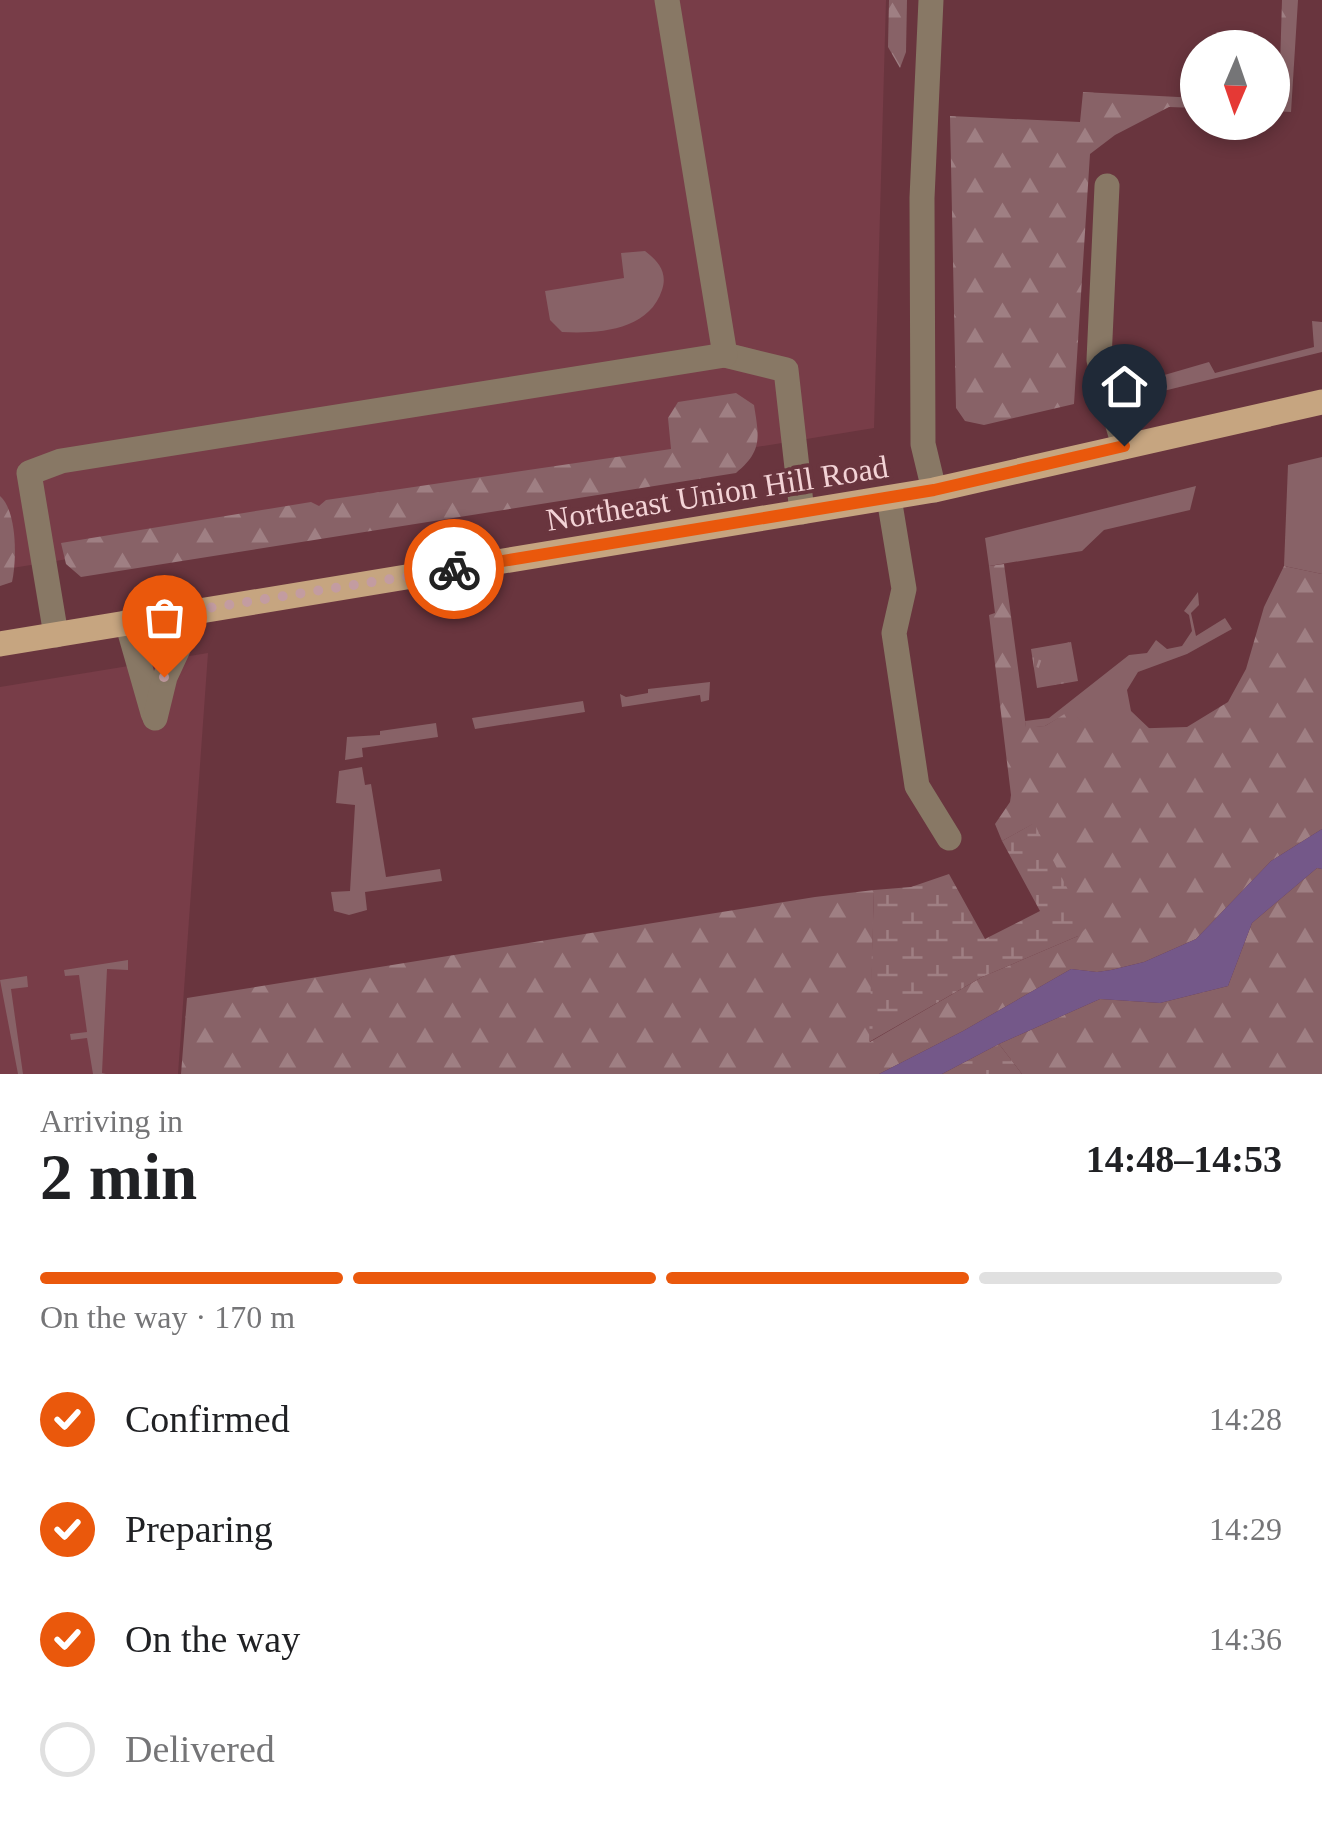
<!DOCTYPE html>
<html lang="en">
<head>
<meta charset="utf-8">
<style>
  :root { --surface:#fff; --page:#f6f6f6; --text:#202124; --muted:#757577; --line:#e0e0e0; --accent:#ea580c }
  body { margin:0; font-family:Georgia,serif; background:var(--page); color:var(--text); height:100vh; display:flex; flex-direction:column; font-size:38px; white-space:nowrap }
  * { box-sizing:border-box; margin:0 }
  p { font-size:32px; color:var(--muted) }
  .icon { flex:none; width:55px; height:55px; fill:none; stroke:currentColor; stroke-width:2; stroke-linecap:round; stroke-linejoin:round }
  .map { position:relative; height:1074px; overflow:hidden }
  .sheet { display:flex; flex-direction:column; background:var(--surface); flex:1 }
  .sheet>* { flex:none }
  .needle { width:65px; rotate:182deg }
  .buttons { position:absolute; left:1180px; top:30px; display:grid; gap:20px }
  .buttons a { display:grid; place-items:center; width:110px; height:110px; border-radius:50%; background:var(--surface); box-shadow:0 5px 15px #0003; font-size:50px }
  .pin { position:absolute; display:grid; place-items:center; width:85px; height:85px; color:#fff; margin:-102px -42px; border-radius:50% 50% 50% 0; rotate:-45deg; box-shadow:0 0 10px #0007 }
  .pin .icon { rotate:45deg }
  .courier { position:absolute; display:grid; place-items:center; width:100px; height:100px; margin:-50px; border:8px solid #ea580c; border-radius:50%; background:#fff; color:#222; box-shadow:0 2px 12px #0007 }
  .headline em { font-style:normal; font-weight:700 }
  .headline div { display:flex; flex-direction:column-reverse }
  .headline { display:flex; align-items:center; justify-content:space-between; height:170px; padding:0 40px }
  h1 { font-size:65px; font-weight:700; line-height:75px }
  .bar { display:grid; grid-template-columns:repeat(4,1fr); gap:15px 10px; align-content:center; height:120px; padding:0 40px }
  .bar i { height:12px; border-radius:8px; background:var(--line) }
  .bar .active { background:var(--accent) }
  .bar p { grid-column:span 4 }
  ol { padding:0 40px; list-style:none }
  li { display:flex; align-items:center; gap:30px; height:110px }
  li p { margin-inline-start:auto }
  li .icon { padding:10px; border-radius:50%; background:var(--accent); color:#fff; stroke-width:4 }
  li:last-child { color:var(--muted) }
  li i { width:55px; height:55px; border:5px solid var(--line); border-radius:50% }
  .map>svg:first-child { display:block }
  .built { fill:#783d48 }
  .green { fill:#886267 }
  .forest { fill:url(#forest-firs) }
  .wetland { fill:url(#wetland-marsh) }
  .park { fill:url(#park-tufts) }
  .water { fill:#745889 }
  .lines { fill:none; stroke-linecap:round; stroke-linejoin:round }
  .minor { stroke:#887865; stroke-width:25 }
  .major { stroke:#c6a580; stroke-width:25 }
  .done { stroke:#c39ca1; stroke-width:10; stroke-dasharray:0 18 }
  .route { stroke:#ea580c; stroke-width:12 }
  .labels { text-anchor:middle; dominant-baseline:central; stroke-width:8; stroke-linejoin:round; paint-order:stroke }
  .street-label { font-size:32px; fill:#f3d3d6; stroke:#69353e }
</style>
</head>
<body>
<div class="map">
<svg width="1322" height="1074" viewBox="0 0 1322 1074">
  <defs>
    <pattern id="forest-firs" width="22" height="20" patternUnits="userSpaceOnUse" patternTransform="scale(2.5)"><rect width="22" height="20" fill="#886267"/><path d="M5 1l3.5 6h-7zM16 11l3.5 6h-7z" fill="#9f7f83"/></pattern>
    <pattern id="wetland-marsh" width="20" height="14" patternUnits="userSpaceOnUse" patternTransform="scale(2.5)"><rect width="20" height="14" fill="#886267"/><path d="M1 5h8M5 5V1M11 12h8M15 12V8" fill="none" stroke="#9f7f83"/></pattern>
    <pattern id="park-tufts" width="24" height="20" patternUnits="userSpaceOnUse" patternTransform="scale(2.5)"><rect width="24" height="20" fill="#886267"/><path d="M3 7l-1-3M5 7V3M7 7l1-3M15 17l-1-3M17 17v-4M19 17l1-3" fill="none" stroke="#9f7f83"/></pattern>
  </defs>
  <rect width="100%" height="100%" fill="#69353e"/>
  <!-- built -->
  <g class="built">
    <polygon points="0,0 886,0 874,428 0,570"/>
    <polygon points="208,653 178,1074 0,1074 0,687"/>
  </g>
  <!-- green -->
  <g class="green">
    <path d="M645,251C658,261 668,272 662,290C649,330 600,334 562,332L550,320L545,291L624,278L621,253Z"/>
    <polygon points="1312,321 1322,322 1322,352 1135,398 1130,385 1209,362 1215,373 1314,347"/>
    <polygon points="1322,457 1322,574 1284,566 1288,465"/>
    <polygon points="1196,486 1190,510 1104,530 1082,551 989,566 985,538"/>
    <polygon points="1198,592 1199,605 1191,613 1196,636 1225,618 1232,629 1187,654 1138,672 1127,690 1131,711 1151,730 1089,730 1071,711 1045,726 1026,728 1025,721 1049,718 1129,655 1147,653 1156,640 1167,649 1182,646 1192,631 1189,615 1184,611"/>
    <polygon points="710,682 709,700 701,702 700,695 622,707 620,694 626,697 648,693 648,689"/>
    <polygon points="583,701 585,712 475,729 472,718"/>
    <polygon points="436,723 438,737 362,748 363,757 345,760 347,737 380,735 380,731"/>
    <polygon points="362,767 365,785 371,784 386,877 440,869 442,881 365,892 367,910 349,915 334,911 331,892 350,891 355,805 336,803 339,771"/>
    <polygon points="128,960 128,970 107,969 102,1073 106,1074 93,1074 87,1038 71,1040 70,1034 87,1032 79,975 65,976 64,970"/>
    <polygon points="27,976 28,987 11,989 23,1074 18,1074 0,980"/>
  </g>
  <!-- forest -->
  <g class="forest">
    <polygon points="889,0 907,0 906,52 900,68 888,47"/>
    <polygon points="1282,0 1298,0 1291,112 1273,111 1273,101 1279,101"/>
    <polygon points="1083,92 1197,98 1197,108 1169,107 1115,135 1090,154 1074,404 984,425 965,421 956,408 950,116 1080,122"/>
    <path d="M736,393L754,405C759,437 763,451 736,473L81,577L66,564L61,543L311,502L319,506L326,500L671,449L668,418L678,402Z"/>
    <path d="M0,496C17,511 17,559 12,582L0,586Z"/>
    <polygon points="1004,564 1026,727 1045,726 1071,710 1090,730 1187,727 1228,702 1246,669 1264,607 1284,566 1322,574 1322,829 1271,861 1196,939 1144,962 1111,970 1097,972 1071,969 963,1031 879,1074 181,1074 187,998 815,897 874,890 870,1042 982,977 1078,936 1033,824 1002,841 995,824 1010,802 1011,795 989,615 995,613 989,566"/>
    <polygon points="1317,868 1322,869 1322,1074 1022,1074 999,1044 1100,999 1160,1003 1228,986 1252,923"/>
  </g>
  <!-- wetland -->
  <g class="wetland">
    <polygon points="1034,823 1087,927 1078,936 982,977 869,1042 874,890 911,887 949,874 985,939 1040,911 1002,841"/>
    <polygon points="999,1044 1022,1074 942,1074"/>
  </g>
  <!-- park -->
  <polygon class="park" points="1071,642 1078,681 1037,688 1031,649"/>
  <!-- water -->
  <polygon class="water" points="1322,829 1322,869 1317,868 1252,923 1228,986 1160,1003 1100,999 999,1044 942,1074 879,1074 963,1031 1071,969 1097,972 1111,970 1144,962 1196,939 1271,861"/>
  <g class="lines">
    <!-- minor -->
    <g class="minor">
      <polyline points="931,0 922,198 923,444 934,490"/>
      <polyline points="1107,186 1099,360 1124,446"/>
      <polyline points="725,355 786,370 802,512"/>
      <polyline points="889,498 904,589 894,633 917,786 949,838"/>
      <polyline points="127,622 153,713"/>
      <polyline points="56,635 29,473 61,461 725,355 667,0"/>
      <polyline points="155,718 165,677 196,610"/>
    </g>
    <!-- major -->
    <polyline class="major" points="0,644 934,490 1322,402"/>
  </g>
  <g class="lines">
    <!-- done -->
    <polyline class="done" points="164,677 196,610 454,569"/>
    <!-- route -->
    <polyline class="route" points="454,569 934,490 1124,446"/>
  </g>
  <g class="labels">
    <!-- street labels -->
    <g class="street-label">
      <text transform="translate(717 493) rotate(-9)">Northeast Union Hill Road</text>
    </g>
  </g>
</svg>
<div class="buttons">
<a><svg class="needle" viewBox="-14 -14 28 28"><path d="M0-13l5 13h-10z" fill="#e53935"/><path d="M0 13l5-13h-10z" fill="#757577"/></svg></a>
</div>
<div class="pin" style="left:164px;top:677px;background:#ea580c"><svg class="icon" aria-label="bag" viewBox="0 0 24 24"><path d="M5 8h14l-1 12H6zM9 8a3 3 0 0 1 6 0"/></svg></div>
<div class="pin" style="left:1124px;top:446px;background:#1f2937"><svg class="icon" aria-label="home" viewBox="0 0 24 24"><path d="M3 11l9-7 9 7M6 9v11h12V9"/></svg></div>
<div class="courier" style="left:454px;top:569px"><svg class="icon" aria-label="bike" viewBox="0 0 24 24"><circle cx="6" cy="16" r="4"/><circle cx="18" cy="16" r="4"/><path d="M6 16l4-8h5l3 8M10 8l3 8H6M13 5h3"/></svg></div>
</div>
<section class="sheet">
<div class="headline"><div><h1>2 min</h1><p>Arriving in</p></div><em>14:48–14:53</em></div>
<div class="bar"><i class="active"></i><i class="active"></i><i class="active"></i><i></i><p>On the way · 170 m</p></div>
<ol>
<li><svg class="icon" aria-label="check" viewBox="0 0 24 24"><path d="M5 12l5 5 9-10"/></svg>Confirmed<p>14:28</p></li>
<li><svg class="icon" aria-label="check" viewBox="0 0 24 24"><path d="M5 12l5 5 9-10"/></svg>Preparing<p>14:29</p></li>
<li><svg class="icon" aria-label="check" viewBox="0 0 24 24"><path d="M5 12l5 5 9-10"/></svg>On the way<p>14:36</p></li>
<li><i></i>Delivered</li>
</ol>
</section>
</body>
</html>
